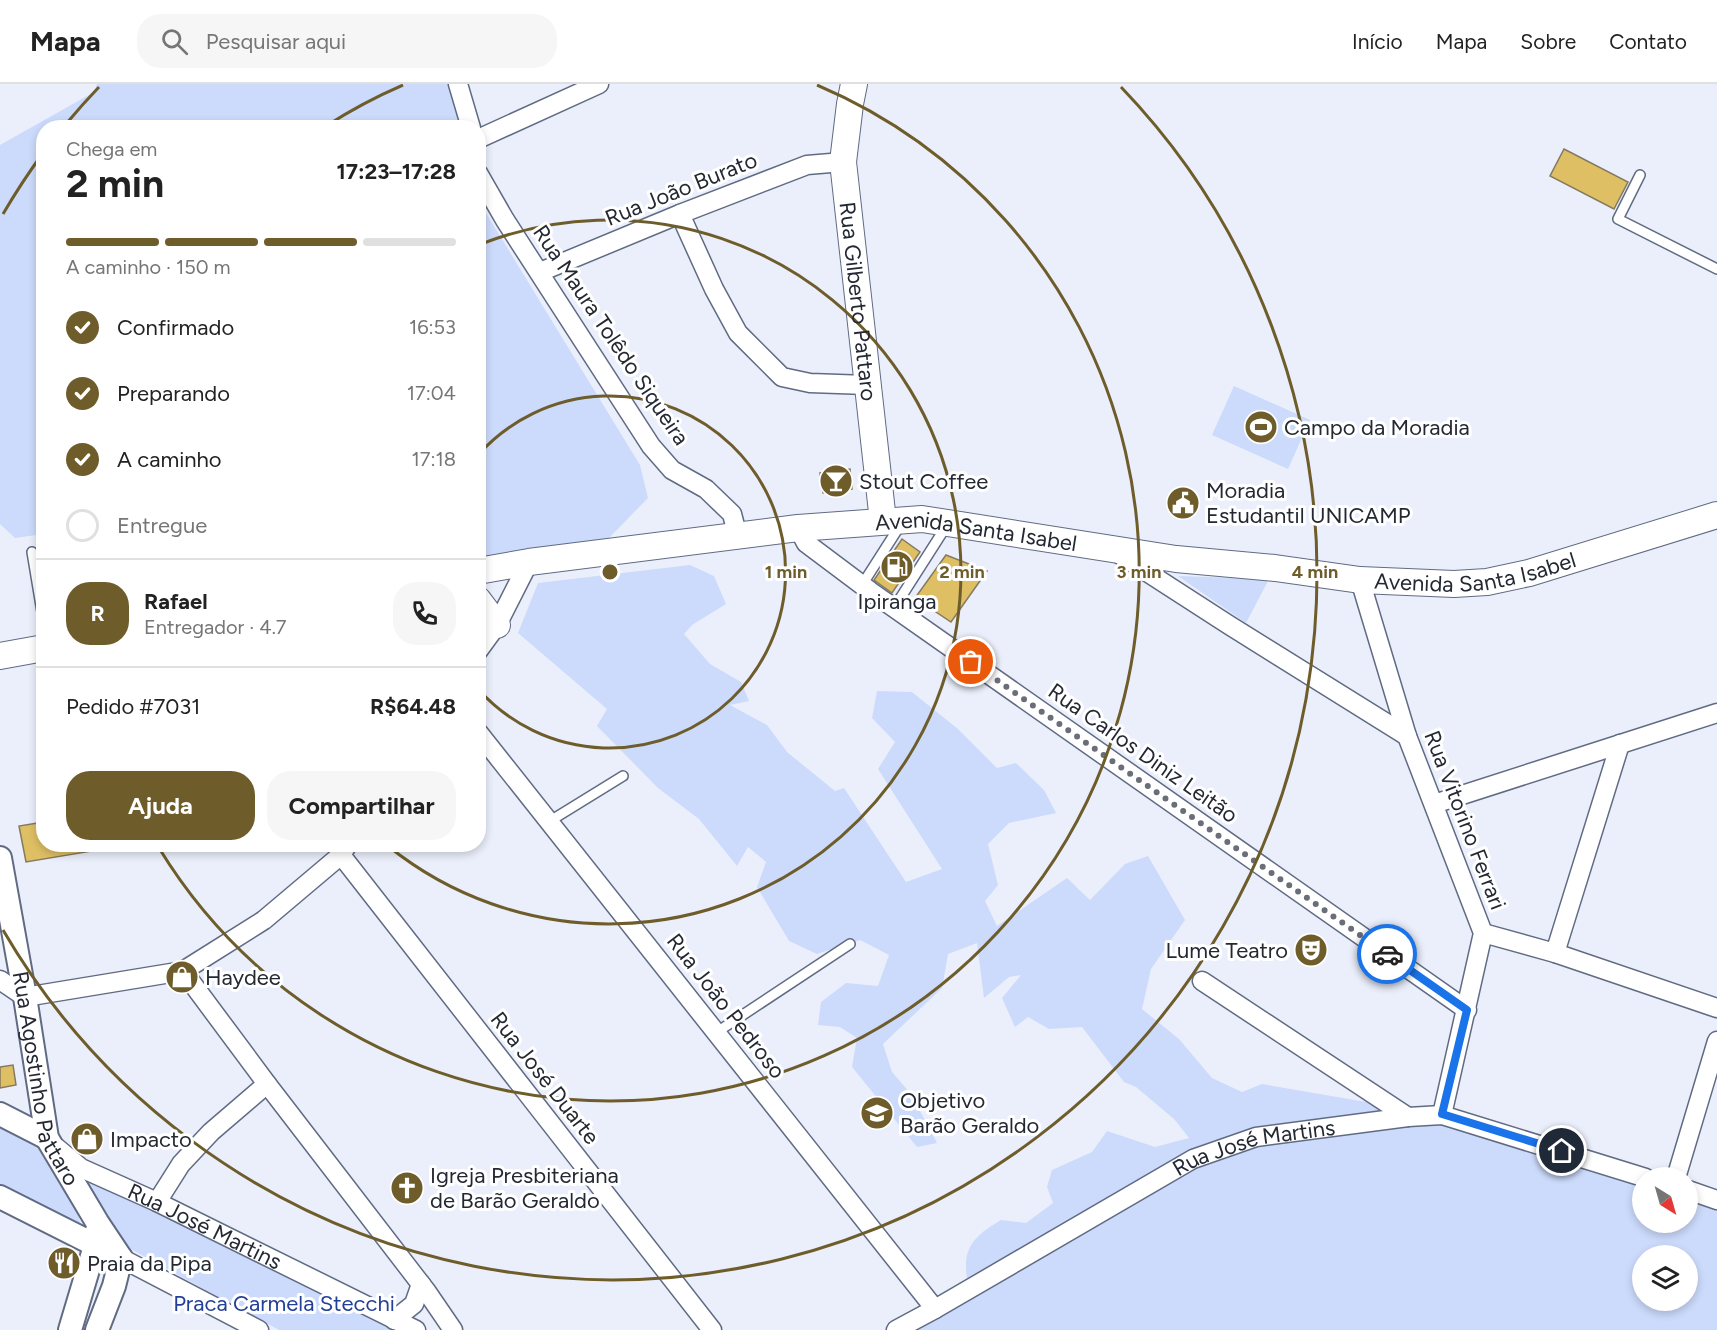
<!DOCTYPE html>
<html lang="pt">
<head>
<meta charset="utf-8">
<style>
  :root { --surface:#fff; --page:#f6f6f6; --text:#222; --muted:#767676; --line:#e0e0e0; --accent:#6e5d2b }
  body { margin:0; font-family:Figtree,sans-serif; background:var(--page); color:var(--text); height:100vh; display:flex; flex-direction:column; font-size:22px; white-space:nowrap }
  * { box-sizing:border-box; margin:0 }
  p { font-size:20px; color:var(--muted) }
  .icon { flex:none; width:33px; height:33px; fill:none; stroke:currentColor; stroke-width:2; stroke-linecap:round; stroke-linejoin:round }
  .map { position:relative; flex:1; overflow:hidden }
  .drawer { position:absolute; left:36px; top:36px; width:450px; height:732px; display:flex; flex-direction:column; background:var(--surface); border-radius:24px; box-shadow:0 3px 9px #0003 }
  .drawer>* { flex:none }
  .needle { width:39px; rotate:143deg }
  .controls { position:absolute; left:1632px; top:1083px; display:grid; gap:12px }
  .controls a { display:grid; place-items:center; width:66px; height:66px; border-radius:50%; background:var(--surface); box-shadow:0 3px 9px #0003; font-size:30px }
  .pin { position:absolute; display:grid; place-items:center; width:51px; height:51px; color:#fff; margin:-26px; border:3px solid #fff; border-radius:50%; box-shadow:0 2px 6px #0007 }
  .courier { position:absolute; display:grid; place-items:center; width:60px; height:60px; margin:-30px; border:4px solid #1a73e8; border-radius:50%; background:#fff; color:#222; box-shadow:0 2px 8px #0007 }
  .head em { font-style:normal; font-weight:700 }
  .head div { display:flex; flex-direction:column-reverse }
  .head { display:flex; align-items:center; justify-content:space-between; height:102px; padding:0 30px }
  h1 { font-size:39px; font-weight:700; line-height:45px }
  .bar { display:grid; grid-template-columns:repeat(4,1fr); gap:9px 6px; align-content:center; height:72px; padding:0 30px }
  .bar i { height:8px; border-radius:4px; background:var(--line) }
  .bar .current { background:var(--accent) }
  .bar p { grid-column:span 4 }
  .line { display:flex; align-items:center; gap:15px; padding:0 30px; border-top:2px solid var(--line) }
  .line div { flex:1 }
  .round { display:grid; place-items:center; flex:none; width:63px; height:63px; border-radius:24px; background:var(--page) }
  ol { padding:0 30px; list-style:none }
  li { display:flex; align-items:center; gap:18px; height:66px }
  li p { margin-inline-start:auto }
  li .icon { padding:6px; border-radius:50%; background:var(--accent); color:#fff; stroke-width:4 }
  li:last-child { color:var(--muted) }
  li i { width:33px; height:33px; border:3px solid var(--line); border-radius:50% }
  .button { display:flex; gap:12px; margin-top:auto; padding:12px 30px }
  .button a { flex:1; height:69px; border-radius:24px; background:var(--accent); color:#fff; font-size:24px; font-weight:700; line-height:69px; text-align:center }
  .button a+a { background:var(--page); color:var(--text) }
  header { display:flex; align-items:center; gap:36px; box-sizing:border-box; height:84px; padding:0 30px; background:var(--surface); border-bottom:2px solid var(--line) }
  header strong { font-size:28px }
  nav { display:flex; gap:33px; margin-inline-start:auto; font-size:21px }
  .search { width:420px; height:54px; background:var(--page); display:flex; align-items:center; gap:15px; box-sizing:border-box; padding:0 21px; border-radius:24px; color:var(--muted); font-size:22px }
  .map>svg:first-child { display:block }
  .green { fill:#ccdbfc; fill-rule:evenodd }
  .building { fill:#dfbf63; stroke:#847a60; stroke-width:1.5 }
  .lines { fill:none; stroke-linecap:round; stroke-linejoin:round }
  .service-casing { stroke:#606b83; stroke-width:12 }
  .minor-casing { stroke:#606b83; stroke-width:21 }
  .tertiary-casing { stroke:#606b83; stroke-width:26 }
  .secondary-casing { stroke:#606b83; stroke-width:28 }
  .service { stroke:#fff; stroke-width:9 }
  .minor { stroke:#fff; stroke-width:18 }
  .tertiary { stroke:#fff; stroke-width:22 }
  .secondary { stroke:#fff; stroke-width:26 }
  .done { stroke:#696e78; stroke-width:6; stroke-dasharray:0 10.8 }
  .route { stroke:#1a73e8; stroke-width:8 }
  .ring { fill:none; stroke:#6e5d2b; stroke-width:3 }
  .labels { text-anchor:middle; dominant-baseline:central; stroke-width:6; stroke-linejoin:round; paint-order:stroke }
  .street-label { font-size:22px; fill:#232832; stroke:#fff }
  .poi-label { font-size:22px; fill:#232832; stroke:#fff; text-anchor:start }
  .park-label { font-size:22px; fill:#234097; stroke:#fff }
  .centre { fill:#6e5d2b; stroke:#fff; stroke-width:3 }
  .ring-label { font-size:18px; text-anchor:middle; font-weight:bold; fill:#6e5d2b; stroke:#fff; stroke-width:6; stroke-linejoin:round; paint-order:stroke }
</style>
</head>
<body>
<header>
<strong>Mapa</strong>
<div class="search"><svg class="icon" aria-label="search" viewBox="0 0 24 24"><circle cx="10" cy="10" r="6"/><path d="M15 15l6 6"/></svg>Pesquisar aqui</div>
<nav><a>Início</a><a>Mapa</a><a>Sobre</a><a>Contato</a></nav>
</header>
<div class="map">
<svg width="1717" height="1246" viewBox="0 0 1717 1246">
  <rect width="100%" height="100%" fill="#eaeffb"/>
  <!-- green -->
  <g class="green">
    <polygon points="97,0 449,0 464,44 44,44 43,450 15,454 0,440 0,61 94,8"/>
    <polygon points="478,116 640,381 648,414 608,455 479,473"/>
    <polygon points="1234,302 1310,336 1288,385 1212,351"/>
    <path d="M690,481L714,492L726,520L692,541L684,550L710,580L741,598L749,617L730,621L767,641L787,668L835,707L844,704L906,798L942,785L878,685L895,658L872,634L877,607L912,608L958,645L997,684L1016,679L1044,706L1056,729L1009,739L988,760L998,801L985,817L997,842L1067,794L1090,816L1125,780L1148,772L1185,836L1151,885L1142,925L1179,955L1212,994L1242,1008L1262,1000L1442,1031L1642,1094V1138H1688V1107L1717,1116V1246H906L967,1194C962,1162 976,1151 1001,1136L1026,1139L1053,1119L1047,1103L1052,1086L1092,1068L1107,1047L1155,1063L1189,1054L1174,1035L1136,1003L1124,998L1082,943L1049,945L1028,933L1015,943L1002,914L1021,891L1009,893L984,914L977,859L948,870L942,904L883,960L892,988L911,1010L937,1059L917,1063L852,983L857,954L840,943L818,941L821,918L846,899L878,902L889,871L860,856L817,870L789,857L757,803L766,778L748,763L737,782L699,735L658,704L597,642L607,625L518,549L538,499ZM1642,1172H1688V1216H1642Z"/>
    <polygon points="1178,492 1269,495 1246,539"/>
    <polygon points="0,1034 44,1056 76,1124 81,1141 0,1102"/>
    <polygon points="85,1093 398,1246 279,1246 125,1162"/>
  </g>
  <!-- building -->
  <g class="building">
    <polygon points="1564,65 1628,98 1614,125 1550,92"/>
    <polygon points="850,385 852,405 823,409 820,389"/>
    <polygon points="902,455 920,468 892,509 874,496"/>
    <polygon points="946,471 987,487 951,538 915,514"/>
    <polygon points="44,738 44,760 91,760 92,767 26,778 19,742"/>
    <polygon points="13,981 16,1001 0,1004 0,983"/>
  </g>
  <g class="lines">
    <!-- service casing -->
    <g class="service-casing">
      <g id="service">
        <polyline points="1640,91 1618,135 1717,185"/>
        <polyline points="32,468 44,540"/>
        <polyline points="862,501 901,440"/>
        <polyline points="894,524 947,441"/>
        <polyline points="550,737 623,692"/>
        <polyline points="717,948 850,860"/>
      </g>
    </g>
    <!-- minor casing -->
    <g class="minor-casing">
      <g id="minor">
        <polyline points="458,0 471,44"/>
        <polyline points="478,55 599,0"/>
        <polyline points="478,89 505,136 651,362 672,386 706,405 732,430 738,453"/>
        <polyline points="680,130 714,205 738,249 782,293 810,299 867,301"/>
        <polyline points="540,188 680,130 807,81 843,78"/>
        <polyline points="798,444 806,459 870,507 1467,926"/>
        <polyline points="1119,470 1229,541 1407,652"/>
        <polyline points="1360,496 1407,652 1483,849 1442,1031"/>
        <polyline points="478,567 497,541 529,478"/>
        <polyline points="478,648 935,1225"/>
        <polyline points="1434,720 1717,629"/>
        <polyline points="341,771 712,1246"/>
        <polyline points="1483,849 1555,869 1717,924"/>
        <polyline points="1555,869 1620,660"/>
        <polyline points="183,887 267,1000 427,1208 453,1246"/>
        <polyline points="0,896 25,913 183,887 264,836 341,771 348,760"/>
        <polyline points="1202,897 1408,1033"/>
        <path id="s1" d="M57,1064L81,1084L157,1118L416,1246"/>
        <polyline points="1676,1094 1717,957"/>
        <polyline points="1688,1106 1717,1116"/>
        <polyline points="157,1118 181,1080 211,1048 267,1000"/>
        <polyline points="121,1174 259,1246"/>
        <polyline points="394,1236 414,1220 421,1200"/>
        <path id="s2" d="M896,1246L935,1225L1193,1075L1256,1053L1408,1033L1442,1031L1646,1094"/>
      </g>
    </g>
    <!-- tertiary casing -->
    <g class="tertiary-casing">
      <g id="tertiary">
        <path id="s3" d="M0,774L25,913L47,1054L97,1138L121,1174"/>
        <polyline points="0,1030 47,1054"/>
        <polyline points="0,1113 119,1173"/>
        <polyline points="70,1246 95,1162 96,1149"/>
        <polyline points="97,1246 114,1202 121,1174"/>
      </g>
    </g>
    <!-- secondary casing -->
    <g class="secondary-casing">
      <g id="secondary">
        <path id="s4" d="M854,0L850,20L843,78L883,437"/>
        <path id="s5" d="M478,487L529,478L798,444L922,435L1176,475L1275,484L1360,496L1454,500L1487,498L1529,489L1717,431"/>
        <polyline points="478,516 497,541"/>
        <polyline points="0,572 44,564"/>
      </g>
    </g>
    <!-- service -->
    <use href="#service" class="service"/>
    <!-- minor -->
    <use href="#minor" class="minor"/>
    <!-- tertiary -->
    <use href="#tertiary" class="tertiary"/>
    <!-- secondary -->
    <use href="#secondary" class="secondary"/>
  </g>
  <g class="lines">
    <!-- done -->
    <polyline class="done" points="971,578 1387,870"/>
    <!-- route -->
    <polyline class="route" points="1387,870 1467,926 1442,1030 1562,1067"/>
  </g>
  <!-- distance rings -->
  <g class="ring">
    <path d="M479 370A176 176 0 1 1 479 606"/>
    <path d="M481 160A352 352 0 1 1 388 762"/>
    <path d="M326 42A529 529 0 0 1 403 1M817 1A529 529 0 1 1 159 764"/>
    <path d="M3 130A705 705 0 0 1 43 69M66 40A705 705 0 0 1 99 3M1121 3A705 705 0 1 1 3 846"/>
  </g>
  <!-- icons -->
  <defs>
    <g id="stadium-disc" transform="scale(1.725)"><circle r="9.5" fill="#6e5d2b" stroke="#fff"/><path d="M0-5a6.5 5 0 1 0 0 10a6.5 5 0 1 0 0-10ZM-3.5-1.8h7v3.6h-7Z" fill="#fff"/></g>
    <g id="bar-disc" transform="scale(1.725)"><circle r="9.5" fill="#6e5d2b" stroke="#fff"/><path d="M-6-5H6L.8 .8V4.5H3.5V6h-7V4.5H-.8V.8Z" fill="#fff"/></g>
    <g id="civic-disc" transform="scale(1.725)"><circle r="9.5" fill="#6e5d2b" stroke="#fff"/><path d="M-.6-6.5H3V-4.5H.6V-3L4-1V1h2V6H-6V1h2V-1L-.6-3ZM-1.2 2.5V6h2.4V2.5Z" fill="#fff"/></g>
    <g id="fuel-disc" transform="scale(1.725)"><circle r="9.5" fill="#6e5d2b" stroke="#fff"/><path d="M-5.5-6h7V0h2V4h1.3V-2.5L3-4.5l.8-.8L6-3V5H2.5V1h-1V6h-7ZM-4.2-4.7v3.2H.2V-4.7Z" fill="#fff"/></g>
    <g id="theatre-disc" transform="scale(1.725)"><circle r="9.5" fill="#6e5d2b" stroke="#fff"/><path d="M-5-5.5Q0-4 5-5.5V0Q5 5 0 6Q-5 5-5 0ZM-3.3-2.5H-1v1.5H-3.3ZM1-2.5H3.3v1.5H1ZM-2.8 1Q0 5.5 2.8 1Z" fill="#fff"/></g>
    <g id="shop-disc" transform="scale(1.725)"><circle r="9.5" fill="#6e5d2b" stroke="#fff"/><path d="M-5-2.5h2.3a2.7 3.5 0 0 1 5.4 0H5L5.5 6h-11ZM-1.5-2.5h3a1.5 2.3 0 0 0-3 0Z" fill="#fff"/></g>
    <g id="school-disc" transform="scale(1.725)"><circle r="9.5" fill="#6e5d2b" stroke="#fff"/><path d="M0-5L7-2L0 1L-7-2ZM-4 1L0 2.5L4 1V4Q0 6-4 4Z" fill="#fff"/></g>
    <g id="church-disc" transform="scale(1.725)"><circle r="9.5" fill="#6e5d2b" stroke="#fff"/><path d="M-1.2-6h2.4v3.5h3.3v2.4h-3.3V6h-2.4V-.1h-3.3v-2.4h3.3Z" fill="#fff"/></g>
    <g id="restaurant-disc" transform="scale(1.725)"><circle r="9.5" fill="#6e5d2b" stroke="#fff"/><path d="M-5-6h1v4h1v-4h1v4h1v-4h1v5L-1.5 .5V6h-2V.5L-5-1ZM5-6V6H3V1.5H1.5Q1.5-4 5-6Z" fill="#fff"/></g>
  </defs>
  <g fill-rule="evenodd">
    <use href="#stadium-disc" x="1261" y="343"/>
    <use href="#bar-disc" x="836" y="397"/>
    <use href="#civic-disc" x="1183" y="419"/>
    <use href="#fuel-disc" x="897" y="483"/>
    <use href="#theatre-disc" x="1311" y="866"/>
    <use href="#shop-disc" x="182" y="893"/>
    <use href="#school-disc" x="877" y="1029"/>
    <use href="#shop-disc" x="87" y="1055"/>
    <use href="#church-disc" x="407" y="1104"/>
    <use href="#restaurant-disc" x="64" y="1179"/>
  </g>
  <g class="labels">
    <!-- street labels -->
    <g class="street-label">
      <text transform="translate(681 105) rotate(-22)">Rua João Burato</text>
      <text stroke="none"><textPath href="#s4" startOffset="219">Rua Gilberto Pattaro</textPath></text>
      <text transform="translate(611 251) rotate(56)">Rua Maura Tolêdo Siqueira</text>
      <text stroke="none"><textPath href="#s5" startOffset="502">Avenida Santa Isabel</textPath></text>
      <text stroke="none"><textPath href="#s5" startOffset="1006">Avenida Santa Isabel</textPath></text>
      <text transform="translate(1143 669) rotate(35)">Rua Carlos Diniz Leitão</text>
      <text transform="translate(1465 736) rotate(69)">Rua Vitorino Ferrari</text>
      <text transform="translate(726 922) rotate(52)">Rua João Pedroso</text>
      <text stroke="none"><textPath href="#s3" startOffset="226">Rua Agostinho Pattaro</textPath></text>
      <text transform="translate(545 994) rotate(52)">Rua José Duarte</text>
      <text stroke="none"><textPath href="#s2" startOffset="405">Rua José Martins</textPath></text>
      <text stroke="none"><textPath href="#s1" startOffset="168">Rua José Martins</textPath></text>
    </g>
    <!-- poi labels -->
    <g class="poi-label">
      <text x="1284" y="343">Campo da Moradia</text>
      <text x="859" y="397">Stout Coffee</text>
      <text x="1206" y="406">Moradia<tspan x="1206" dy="25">Estudantil UNICAMP</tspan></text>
      <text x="897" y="517" text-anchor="middle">Ipiranga</text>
      <text x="1288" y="866" text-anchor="end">Lume Teatro</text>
      <text x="205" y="893">Haydee</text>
      <text x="900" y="1016">Objetivo<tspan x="900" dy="25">Barão Geraldo</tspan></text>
      <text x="110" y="1055">Impacto</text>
      <text x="430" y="1091">Igreja Presbiteriana<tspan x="430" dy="25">de Barão Geraldo</tspan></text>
      <text x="87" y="1179">Praia da Pipa</text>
    </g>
    <!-- park labels -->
    <g class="park-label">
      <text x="284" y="1219">Praca Carmela Stecchi</text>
    </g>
  </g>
  <circle cx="610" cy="488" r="9" class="centre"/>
  <g class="ring-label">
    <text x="786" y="494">1 min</text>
    <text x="962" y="494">2 min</text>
    <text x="1139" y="494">3 min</text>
    <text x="1315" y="494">4 min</text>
  </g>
</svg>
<div class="controls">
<a><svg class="needle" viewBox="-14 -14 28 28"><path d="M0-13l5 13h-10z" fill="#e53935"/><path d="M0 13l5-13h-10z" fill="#767676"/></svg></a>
<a><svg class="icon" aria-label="layers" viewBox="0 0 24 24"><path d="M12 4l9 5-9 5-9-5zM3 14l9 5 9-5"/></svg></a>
</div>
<div class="pin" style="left:971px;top:578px;background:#ea580c"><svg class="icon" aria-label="bag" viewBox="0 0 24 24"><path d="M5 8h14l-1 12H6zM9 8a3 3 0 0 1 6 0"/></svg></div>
<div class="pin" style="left:1562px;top:1067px;background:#1f2937"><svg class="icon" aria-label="home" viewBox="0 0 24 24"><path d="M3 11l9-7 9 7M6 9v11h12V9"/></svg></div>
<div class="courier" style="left:1387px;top:870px"><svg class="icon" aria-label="car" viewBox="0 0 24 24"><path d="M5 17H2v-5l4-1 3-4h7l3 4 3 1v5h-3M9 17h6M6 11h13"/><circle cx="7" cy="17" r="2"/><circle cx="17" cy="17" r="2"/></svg></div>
<section class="drawer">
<div class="head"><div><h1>2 min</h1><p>Chega em</p></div><em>17:23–17:28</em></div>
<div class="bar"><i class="current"></i><i class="current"></i><i class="current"></i><i></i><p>A caminho · 150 m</p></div>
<ol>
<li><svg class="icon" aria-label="check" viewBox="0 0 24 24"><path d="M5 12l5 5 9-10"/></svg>Confirmado<p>16:53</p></li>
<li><svg class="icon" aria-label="check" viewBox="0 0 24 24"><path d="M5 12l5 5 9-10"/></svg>Preparando<p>17:04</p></li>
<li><svg class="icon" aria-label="check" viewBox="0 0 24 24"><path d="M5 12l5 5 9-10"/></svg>A caminho<p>17:18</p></li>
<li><i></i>Entregue</li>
</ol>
<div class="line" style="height:108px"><b class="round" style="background:var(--accent);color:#fff">R</b><div><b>Rafael</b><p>Entregador · 4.7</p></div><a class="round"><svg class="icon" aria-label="phone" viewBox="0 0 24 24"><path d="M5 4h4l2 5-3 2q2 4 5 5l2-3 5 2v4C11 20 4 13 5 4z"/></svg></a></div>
<div class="line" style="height:78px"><div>Pedido #7031</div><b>R$64.48</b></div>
<div class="button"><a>Ajuda</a><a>Compartilhar</a></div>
</section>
</div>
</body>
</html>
